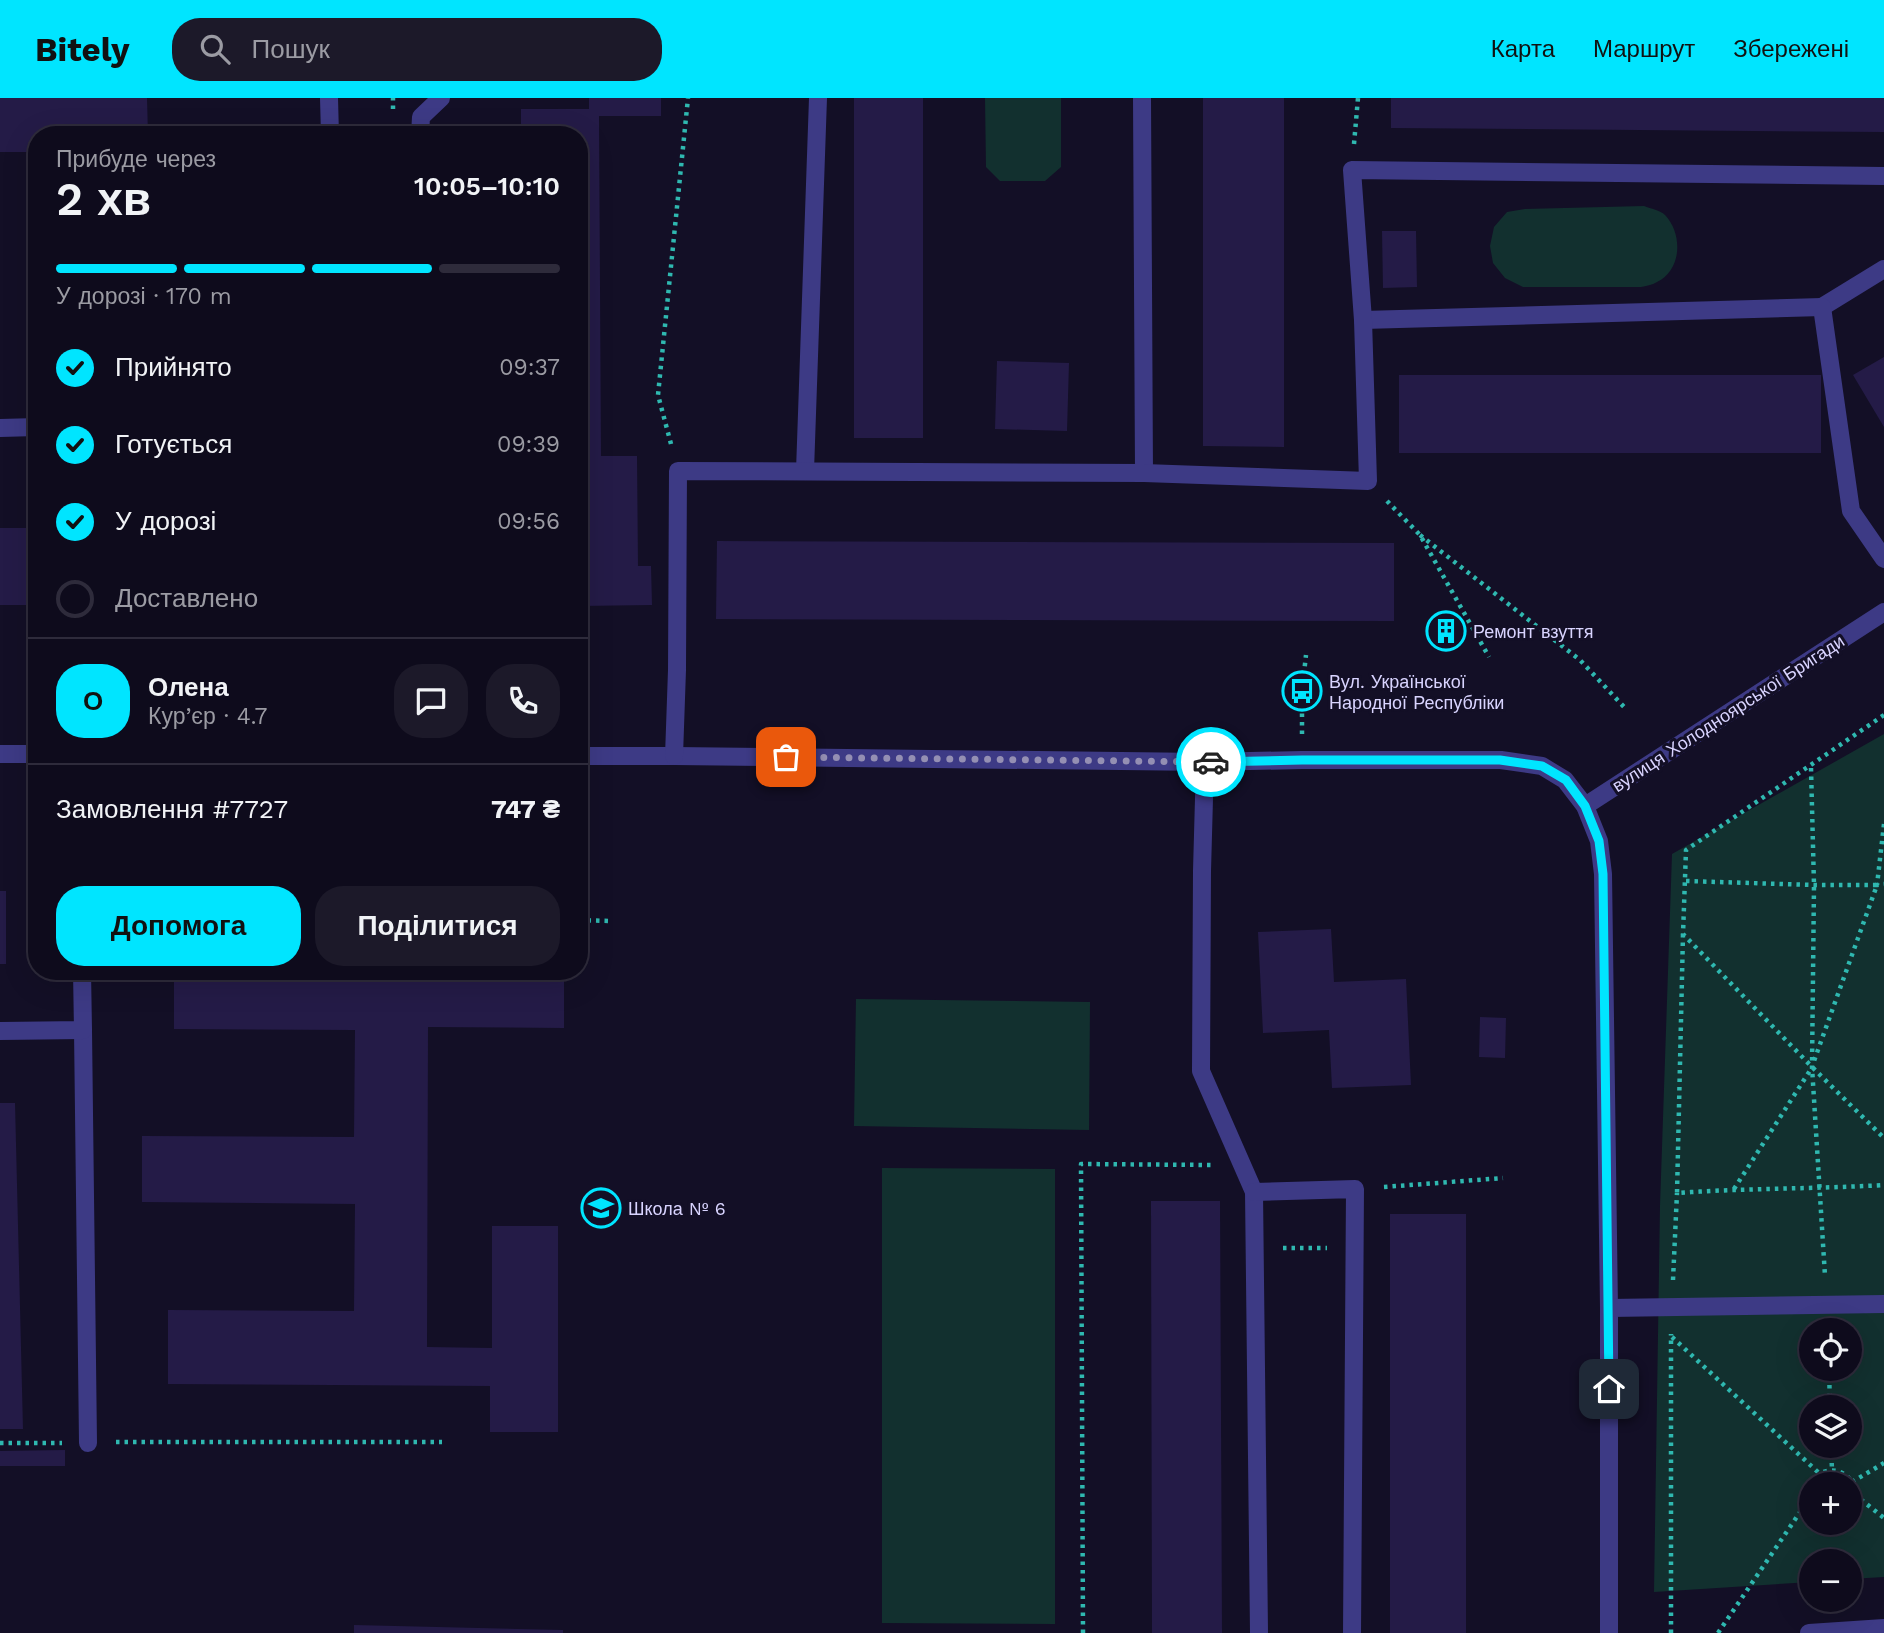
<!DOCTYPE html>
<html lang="uk">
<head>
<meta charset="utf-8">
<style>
  :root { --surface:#0e0b1c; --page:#1c1929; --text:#f1f3f6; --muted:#9b9ba3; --line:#2e2b3b; --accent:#00e5ff }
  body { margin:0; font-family:"Work Sans",sans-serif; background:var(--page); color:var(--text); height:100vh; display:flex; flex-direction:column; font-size:26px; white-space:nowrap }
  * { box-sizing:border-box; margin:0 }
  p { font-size:23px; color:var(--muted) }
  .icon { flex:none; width:38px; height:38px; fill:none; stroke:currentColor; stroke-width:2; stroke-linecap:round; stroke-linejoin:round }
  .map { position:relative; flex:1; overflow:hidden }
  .drawer { position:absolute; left:28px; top:28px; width:560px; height:854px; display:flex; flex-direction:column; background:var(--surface); border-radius:28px; box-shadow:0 7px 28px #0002,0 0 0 2px var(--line) }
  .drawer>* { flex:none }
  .controls { position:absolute; left:1799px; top:1220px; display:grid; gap:14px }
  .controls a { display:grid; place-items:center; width:63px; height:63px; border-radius:50%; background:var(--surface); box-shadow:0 7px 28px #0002,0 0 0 2px var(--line); font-size:35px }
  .pin { position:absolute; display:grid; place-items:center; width:60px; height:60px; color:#fff; margin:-30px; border-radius:14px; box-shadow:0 4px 10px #0006 }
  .courier { position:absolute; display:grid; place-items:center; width:70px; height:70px; margin:-35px; border:5px solid #00e5ff; border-radius:50%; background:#fff; color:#222; box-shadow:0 2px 9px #0007 }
  .summary em { font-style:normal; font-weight:600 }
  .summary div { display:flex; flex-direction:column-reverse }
  .summary { display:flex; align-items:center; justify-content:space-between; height:119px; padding:0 28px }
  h1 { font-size:46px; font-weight:600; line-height:52px }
  .bar { display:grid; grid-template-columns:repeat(4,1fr); gap:10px 7px; align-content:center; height:84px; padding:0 28px }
  .bar i { height:9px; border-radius:5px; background:var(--line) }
  .bar .selected { background:var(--accent) }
  .bar p { grid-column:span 4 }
  .line { display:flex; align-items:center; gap:18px; padding:0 28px; border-top:2px solid var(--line) }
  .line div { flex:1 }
  .round { display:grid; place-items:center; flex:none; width:74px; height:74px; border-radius:28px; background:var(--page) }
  ol { padding:0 28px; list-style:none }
  li { display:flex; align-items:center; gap:21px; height:77px }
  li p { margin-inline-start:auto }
  li .icon { padding:7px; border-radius:50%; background:var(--accent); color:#111; stroke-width:4 }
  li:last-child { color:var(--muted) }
  li i { width:38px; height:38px; border:4px solid var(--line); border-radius:50% }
  .action { display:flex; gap:14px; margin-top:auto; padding:14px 28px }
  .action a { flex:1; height:80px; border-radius:28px; background:var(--accent); color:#111; font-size:28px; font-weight:600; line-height:80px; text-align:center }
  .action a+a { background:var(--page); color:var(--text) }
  header { display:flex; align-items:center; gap:42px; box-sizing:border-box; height:98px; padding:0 35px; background:var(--accent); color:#111 }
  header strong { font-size:33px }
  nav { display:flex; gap:38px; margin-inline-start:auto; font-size:24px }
  .search { width:490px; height:63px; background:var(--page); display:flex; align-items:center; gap:18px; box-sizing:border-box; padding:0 24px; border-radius:28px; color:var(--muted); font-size:26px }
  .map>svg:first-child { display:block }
  .green { fill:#12302f; fill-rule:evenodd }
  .building { fill:#241b47 }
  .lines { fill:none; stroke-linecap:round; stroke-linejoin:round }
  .path { stroke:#2fb8b0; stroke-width:4.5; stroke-dasharray:3.5 5; stroke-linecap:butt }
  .minor { stroke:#3d3a85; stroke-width:18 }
  .done { stroke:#948fb3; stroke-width:7; stroke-dasharray:0 12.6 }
  .route { stroke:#00e5ff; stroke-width:9 }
  .labels { text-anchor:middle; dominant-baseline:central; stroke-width:6; stroke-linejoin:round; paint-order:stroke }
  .poi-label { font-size:18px; fill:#d9d4ff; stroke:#130f26; text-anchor:start }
  .street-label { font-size:18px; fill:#d9d4ff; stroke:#130f26 }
</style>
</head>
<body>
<header>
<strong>Bitely</strong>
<div class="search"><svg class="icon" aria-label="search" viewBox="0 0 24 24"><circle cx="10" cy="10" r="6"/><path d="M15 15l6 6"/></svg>Пошук</div>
<nav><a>Карта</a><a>Маршрут</a><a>Збережені</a></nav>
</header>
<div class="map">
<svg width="1884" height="1535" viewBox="0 0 1884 1535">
  <rect width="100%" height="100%" fill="#130f26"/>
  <!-- green -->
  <g class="green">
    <polygon points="985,0 1061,0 1061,69 1045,83 1000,83 986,69"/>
    <path d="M1644,108C1651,111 1660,112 1665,117C1683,136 1682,172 1657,184C1652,187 1646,188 1641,189H1523L1505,180L1493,165L1490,148L1494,129L1507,114L1525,111Z"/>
    <path d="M1884,636V1479L1850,1481V1463H1811V1484L1654,1494L1660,1108L1672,756ZM1811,1232H1850V1270H1811ZM1811,1309H1850V1348H1811ZM1811,1386H1850V1424H1811Z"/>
    <polygon points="856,901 1090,904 1089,1032 854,1028"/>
    <polygon points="882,1070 1055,1071 1055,1526 882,1525"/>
  </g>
  <!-- building -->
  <g class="building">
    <polygon points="0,0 147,0 148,37 37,37 37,54 0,54"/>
    <polygon points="589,0 661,0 661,18 599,18 601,358 637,358 638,468 651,468 652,507 579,508 579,37 521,37 521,11 589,11"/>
    <rect x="854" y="0" width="69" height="340"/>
    <polygon points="1203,0 1284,0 1284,349 1203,348"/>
    <polygon points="1391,0 1884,0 1884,34 1391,30"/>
    <polygon points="1382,133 1416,133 1417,189 1383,190"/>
    <polygon points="1884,259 1884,329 1853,277"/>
    <polygon points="997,263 1069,265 1067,333 995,331"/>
    <rect x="1399" y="277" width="422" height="78"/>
    <rect x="0" y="430" width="37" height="77"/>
    <polygon points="717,443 1394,445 1394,523 716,521"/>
    <polygon points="1434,522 1460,524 1458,544 1432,542"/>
    <rect x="0" y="793" width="6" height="73"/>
    <polygon points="1331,831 1334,884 1406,881 1411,987 1332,990 1329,932 1263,935 1258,834"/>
    <polygon points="174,873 564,873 564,930 428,929 427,1249 492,1250 492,1128 558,1128 558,1334 490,1334 490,1288 168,1286 168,1212 354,1213 355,1106 142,1104 142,1038 354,1039 355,932 174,931"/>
    <polygon points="1480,919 1506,920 1505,960 1479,959"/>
    <polygon points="0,1005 15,1005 23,1331 0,1331"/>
    <polygon points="1151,1103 1220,1103 1222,1535 1152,1535"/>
    <rect x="1390" y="1116" width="76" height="419"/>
    <polygon points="65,1352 65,1368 0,1368 0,1353"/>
    <polygon points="354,1527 563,1532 563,1535 354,1535"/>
  </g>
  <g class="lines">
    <!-- path -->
    <g class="path">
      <polyline points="393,11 393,0"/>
      <polyline points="1354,46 1358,0"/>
      <polyline points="671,346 658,297 688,0"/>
      <polyline points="1387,403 1420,437 1489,559"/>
      <polyline points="1420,437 1580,562 1625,610"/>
      <polyline points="1884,617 1686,752 1683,836 1812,969 1884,1040"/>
      <polyline points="1302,636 1302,593 1306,557"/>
      <polyline points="1811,670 1814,787 1812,969 1825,1178"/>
      <polyline points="1884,726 1877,787 1884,786"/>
      <polyline points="1686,783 1814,787 1877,787 1814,963"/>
      <polyline points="579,822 609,823"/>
      <path d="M1683,836L1677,1095C1746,1090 1815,1091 1884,1087"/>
      <polyline points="1384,1089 1503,1080"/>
      <polyline points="1734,1091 1811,971"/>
      <polyline points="1283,1150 1327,1150"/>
      <polyline points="1673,1182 1677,1095"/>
      <polyline points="1672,1239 1820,1376"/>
      <polyline points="1829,1270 1830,1309"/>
      <polyline points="116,1344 442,1344"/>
      <polyline points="0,1345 62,1345"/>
      <polyline points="1831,1348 1832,1372"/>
      <polyline points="1852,1384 1884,1365"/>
      <path d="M1812,1386C1815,1383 1817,1379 1820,1376C1834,1366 1856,1378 1854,1396C1854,1397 1850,1406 1850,1407"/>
      <polyline points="1854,1396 1884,1420"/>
      <polyline points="1083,1535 1081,1066 1213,1067"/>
      <polyline points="1671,1535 1671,1236"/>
      <polyline points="1718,1535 1811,1398"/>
    </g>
    <!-- minor -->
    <g class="minor">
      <polyline points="329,0 330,37"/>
      <polyline points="1142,0 1144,375"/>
      <polyline points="420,37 421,19 441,0"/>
      <polyline points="1822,209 1884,171"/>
      <polyline points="1363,222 1822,209 1851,413 1884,461"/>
      <polyline points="0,330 37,329"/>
      <polyline points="805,373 818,0"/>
      <polyline points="0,656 37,656"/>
      <polyline points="579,658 674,658 1205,664 1302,662 1501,662 1542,668 1565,682 1585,708 1599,743 1603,776 1609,1210 1609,1535"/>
      <polyline points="674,658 677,572 678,373 1144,375 1368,383 1363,222 1352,72 1884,78"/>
      <polyline points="1205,664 1202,773 1201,973 1254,1094 1259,1535"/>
      <polyline points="1585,708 1884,514"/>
      <polyline points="83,932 88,1345"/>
      <polyline points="0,933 83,932 82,873"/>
      <polyline points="1254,1094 1355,1091 1352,1535"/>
      <polyline points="1609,1210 1884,1206"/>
      <polyline points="1809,1535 1884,1530"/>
    </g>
  </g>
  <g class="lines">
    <!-- done -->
    <polyline class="done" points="786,659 1211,664"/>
    <!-- route -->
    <polyline class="route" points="1211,664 1302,662 1500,662 1542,668 1566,682 1585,708 1599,743 1603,776 1609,1291"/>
  </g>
  <!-- icons -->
  <defs>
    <g id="building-ring" transform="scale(2.0125)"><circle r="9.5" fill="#130f26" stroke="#00e5ff" stroke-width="1.5"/><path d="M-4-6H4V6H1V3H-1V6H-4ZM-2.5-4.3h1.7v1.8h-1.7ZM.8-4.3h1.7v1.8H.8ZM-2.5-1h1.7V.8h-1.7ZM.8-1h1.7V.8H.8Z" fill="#00e5ff"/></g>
    <g id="bus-ring" transform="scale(2.0125)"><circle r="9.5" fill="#130f26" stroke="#00e5ff" stroke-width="1.5"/><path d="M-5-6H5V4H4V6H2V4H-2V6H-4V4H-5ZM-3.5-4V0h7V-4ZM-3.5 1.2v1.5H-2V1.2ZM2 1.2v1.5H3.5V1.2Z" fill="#00e5ff"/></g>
    <g id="school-ring" transform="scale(2.0125)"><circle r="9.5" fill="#130f26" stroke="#00e5ff" stroke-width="1.5"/><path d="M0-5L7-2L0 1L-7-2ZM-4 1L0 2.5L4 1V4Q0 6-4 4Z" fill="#00e5ff"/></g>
  </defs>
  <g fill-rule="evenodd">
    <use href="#building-ring" x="1446" y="533"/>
    <use href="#bus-ring" x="1302" y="593"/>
    <use href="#school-ring" x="601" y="1110"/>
  </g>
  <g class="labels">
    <!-- poi labels -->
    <g class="poi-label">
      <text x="1473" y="533">Ремонт взуття</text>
      <text x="1329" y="583">Вул. Української<tspan x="1329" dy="21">Народної Республіки</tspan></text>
      <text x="628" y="1110">Школа № 6</text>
    </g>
    <!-- street labels -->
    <g class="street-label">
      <text transform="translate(1728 615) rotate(-33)">вулиця Холодноярської Бригади</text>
    </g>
  </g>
</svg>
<div class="controls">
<a><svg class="icon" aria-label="locate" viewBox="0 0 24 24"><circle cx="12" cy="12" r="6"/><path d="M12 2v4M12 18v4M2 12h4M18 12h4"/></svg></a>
<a><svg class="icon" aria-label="layers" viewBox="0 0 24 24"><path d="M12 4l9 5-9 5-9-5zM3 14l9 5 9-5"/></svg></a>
<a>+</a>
<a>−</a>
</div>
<div class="pin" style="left:786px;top:659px;background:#ea580c"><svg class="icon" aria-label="bag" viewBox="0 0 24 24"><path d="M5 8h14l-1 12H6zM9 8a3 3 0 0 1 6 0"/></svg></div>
<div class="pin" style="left:1609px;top:1291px;background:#1f2937"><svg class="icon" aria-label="home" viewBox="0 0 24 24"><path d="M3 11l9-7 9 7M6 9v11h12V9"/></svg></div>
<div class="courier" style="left:1211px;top:664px"><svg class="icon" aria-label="car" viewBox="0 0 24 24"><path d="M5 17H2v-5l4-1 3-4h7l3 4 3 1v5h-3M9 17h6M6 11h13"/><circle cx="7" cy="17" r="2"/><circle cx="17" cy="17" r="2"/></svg></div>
<section class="drawer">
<div class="summary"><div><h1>2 хв</h1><p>Прибуде через</p></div><em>10:05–10:10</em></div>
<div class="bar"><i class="selected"></i><i class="selected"></i><i class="selected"></i><i></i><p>У дорозі · 170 m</p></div>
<ol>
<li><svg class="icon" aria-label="check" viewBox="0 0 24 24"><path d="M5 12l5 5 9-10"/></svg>Прийнято<p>09:37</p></li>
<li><svg class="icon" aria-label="check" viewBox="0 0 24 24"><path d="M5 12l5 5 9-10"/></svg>Готується<p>09:39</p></li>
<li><svg class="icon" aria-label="check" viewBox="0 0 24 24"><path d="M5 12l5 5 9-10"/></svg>У дорозі<p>09:56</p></li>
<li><i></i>Доставлено</li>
</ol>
<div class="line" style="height:126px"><b class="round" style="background:var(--accent);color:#111">О</b><div><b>Олена</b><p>Кур’єр · 4.7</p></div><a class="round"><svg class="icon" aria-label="chat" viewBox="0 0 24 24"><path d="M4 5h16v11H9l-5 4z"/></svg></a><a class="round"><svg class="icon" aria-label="phone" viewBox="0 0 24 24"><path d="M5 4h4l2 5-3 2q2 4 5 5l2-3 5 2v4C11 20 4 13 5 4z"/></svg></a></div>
<div class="line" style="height:91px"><div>Замовлення #7727</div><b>747 ₴</b></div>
<div class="action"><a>Допомога</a><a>Поділитися</a></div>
</section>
</div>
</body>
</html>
